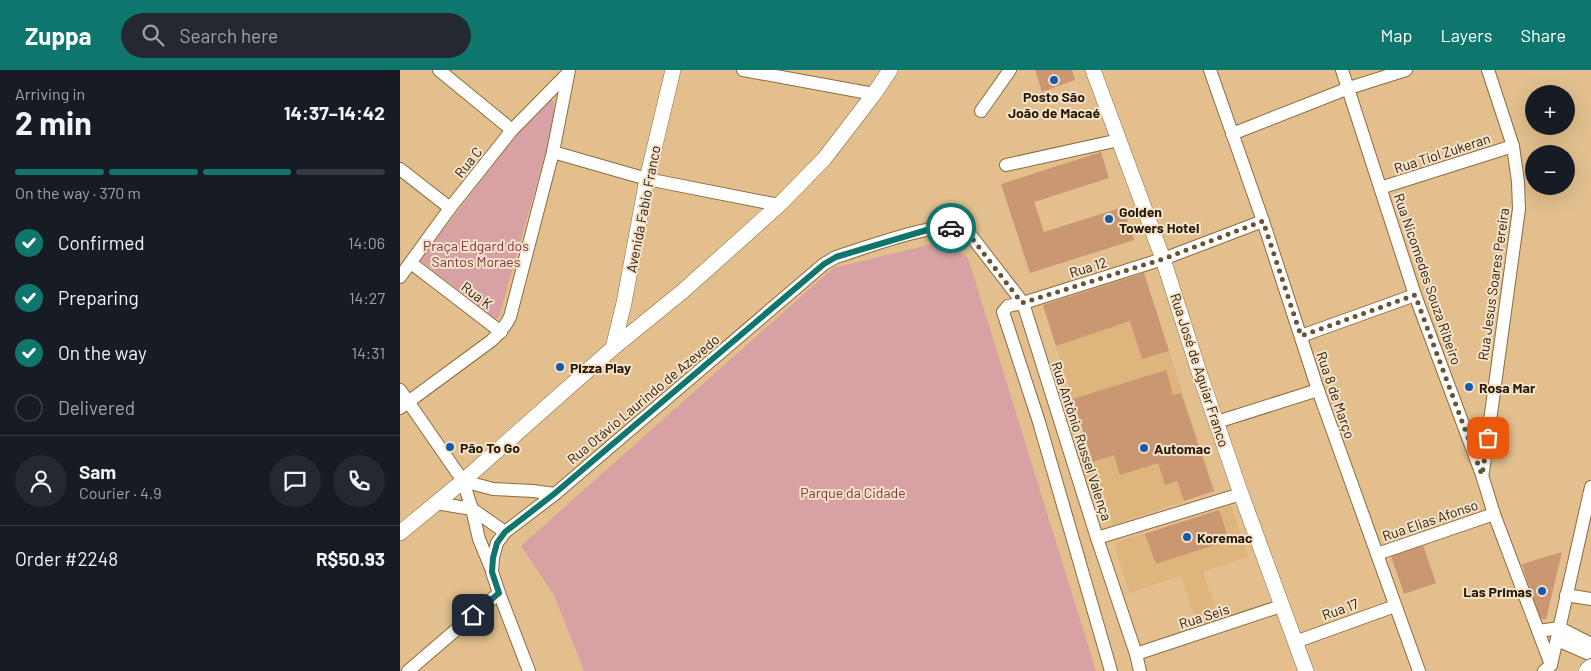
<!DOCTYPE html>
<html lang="en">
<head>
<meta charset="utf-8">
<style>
  :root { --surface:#171b24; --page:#242831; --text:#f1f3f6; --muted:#9ea1a6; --line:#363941; --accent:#0f766e }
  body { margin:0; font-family:Barlow,sans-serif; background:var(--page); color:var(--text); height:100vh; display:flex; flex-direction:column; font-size:19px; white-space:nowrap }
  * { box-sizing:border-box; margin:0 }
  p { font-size:16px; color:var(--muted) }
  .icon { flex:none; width:28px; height:28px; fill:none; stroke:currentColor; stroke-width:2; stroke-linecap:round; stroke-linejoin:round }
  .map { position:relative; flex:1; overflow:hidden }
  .drawer { display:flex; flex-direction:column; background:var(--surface); width:400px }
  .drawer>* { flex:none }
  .controls { position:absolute; left:1125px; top:15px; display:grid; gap:10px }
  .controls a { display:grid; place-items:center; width:50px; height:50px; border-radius:50%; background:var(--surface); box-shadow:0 5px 20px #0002; font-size:25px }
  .pin { position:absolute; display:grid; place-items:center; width:42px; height:42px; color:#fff; margin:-21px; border-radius:10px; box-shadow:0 2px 8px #0006 }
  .courier { position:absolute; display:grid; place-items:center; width:50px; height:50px; margin:-25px; border:4px solid #0f766e; border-radius:50%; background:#fff; color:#222; box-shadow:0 1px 6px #0007 }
  .headline em { font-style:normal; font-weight:700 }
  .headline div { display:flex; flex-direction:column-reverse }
  .headline { display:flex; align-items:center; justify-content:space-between; height:85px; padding:0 15px }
  h1 { font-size:32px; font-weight:700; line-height:38px }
  .bar { display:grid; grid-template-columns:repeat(4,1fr); gap:8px 5px; align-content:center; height:60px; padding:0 15px }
  .bar i { height:6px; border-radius:4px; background:var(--line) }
  .bar .on { background:var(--accent) }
  .bar p { grid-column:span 4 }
  .line { display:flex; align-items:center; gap:12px; padding:0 15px; border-top:1px solid var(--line) }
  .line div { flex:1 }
  .round { display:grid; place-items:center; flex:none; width:52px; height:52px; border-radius:26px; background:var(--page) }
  ol { padding:0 15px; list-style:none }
  li { display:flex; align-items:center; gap:15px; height:55px }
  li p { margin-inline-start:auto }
  li .icon { padding:5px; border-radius:50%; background:var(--accent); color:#fff; stroke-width:4 }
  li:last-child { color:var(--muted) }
  li i { width:28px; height:28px; border:2px solid var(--line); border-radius:50% }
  header { display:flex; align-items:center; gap:30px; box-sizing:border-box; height:70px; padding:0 25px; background:var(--accent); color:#fff }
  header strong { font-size:24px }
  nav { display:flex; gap:28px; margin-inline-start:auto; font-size:18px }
  .search { width:350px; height:45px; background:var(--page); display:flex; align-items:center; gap:12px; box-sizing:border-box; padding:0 18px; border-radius:28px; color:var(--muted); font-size:19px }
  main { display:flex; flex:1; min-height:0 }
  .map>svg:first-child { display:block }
  .built { fill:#ddb57d }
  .green { fill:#d8a2a5 }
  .building { fill:#cb9672 }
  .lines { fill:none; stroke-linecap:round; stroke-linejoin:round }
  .minor-casing { stroke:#8d6c3d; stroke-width:14 }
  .major-casing { stroke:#8d6c3d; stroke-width:16 }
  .highway-casing { stroke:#8d6c3d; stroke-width:19 }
  .minor { stroke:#fff; stroke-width:12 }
  .major { stroke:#fff; stroke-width:15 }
  .highway { stroke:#fff; stroke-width:18 }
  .done { stroke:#685335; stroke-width:5; stroke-dasharray:0 9 }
  .route { stroke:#0f766e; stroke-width:6 }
  .poi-dot { fill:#155baa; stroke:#f5e2ca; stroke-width:2 }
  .labels { text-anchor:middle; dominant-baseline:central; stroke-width:4; stroke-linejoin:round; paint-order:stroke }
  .poi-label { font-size:14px; font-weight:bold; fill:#261905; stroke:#f5e2ca; text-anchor:start }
  .street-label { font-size:14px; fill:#261905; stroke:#f5e2ca }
  .park-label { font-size:14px; fill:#83323c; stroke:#f5e2ca }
</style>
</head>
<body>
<header>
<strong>Zuppa</strong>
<div class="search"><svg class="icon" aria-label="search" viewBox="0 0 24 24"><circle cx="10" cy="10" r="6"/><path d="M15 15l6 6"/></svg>Search here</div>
<nav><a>Map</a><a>Layers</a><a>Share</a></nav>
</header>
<main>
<section class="drawer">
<div class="headline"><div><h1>2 min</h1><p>Arriving in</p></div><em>14:37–14:42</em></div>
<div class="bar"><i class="on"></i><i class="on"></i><i class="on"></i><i></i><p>On the way · 370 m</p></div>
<ol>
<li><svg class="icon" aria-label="check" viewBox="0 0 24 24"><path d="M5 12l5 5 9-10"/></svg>Confirmed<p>14:06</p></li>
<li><svg class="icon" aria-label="check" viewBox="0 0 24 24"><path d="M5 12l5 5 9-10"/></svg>Preparing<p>14:27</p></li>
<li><svg class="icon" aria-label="check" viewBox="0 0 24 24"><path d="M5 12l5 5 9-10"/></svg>On the way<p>14:31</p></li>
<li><i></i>Delivered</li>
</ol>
<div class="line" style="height:90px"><a class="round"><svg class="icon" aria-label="person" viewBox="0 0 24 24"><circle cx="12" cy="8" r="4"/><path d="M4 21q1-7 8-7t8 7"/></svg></a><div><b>Sam</b><p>Courier · 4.9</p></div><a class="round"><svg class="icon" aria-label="chat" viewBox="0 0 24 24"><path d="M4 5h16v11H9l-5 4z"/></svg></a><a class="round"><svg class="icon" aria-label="phone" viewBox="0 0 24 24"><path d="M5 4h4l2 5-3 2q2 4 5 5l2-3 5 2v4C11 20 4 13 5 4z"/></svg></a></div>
<div class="line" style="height:65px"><div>Order #2248</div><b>R$50.93</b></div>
</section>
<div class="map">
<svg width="1191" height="601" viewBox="0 0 1191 601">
  <rect width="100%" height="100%" fill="#e2bf8d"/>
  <!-- built -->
  <g class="built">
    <polygon points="744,203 814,421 713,455 643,235"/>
    <polygon points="831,436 848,487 803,502 819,548 798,556 781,506 729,523 714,473"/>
  </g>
  <!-- green -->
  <g class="green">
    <polygon points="152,30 157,39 157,43 99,247 95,249 20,190 138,37 146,31"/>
    <polygon points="545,171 568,188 696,601 184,601 154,525 121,476 433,198"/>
  </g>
  <!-- building -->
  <g class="building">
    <polygon points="635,0 672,0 675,10 642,22"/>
    <polygon points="701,82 709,108 634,132 644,162 723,137 734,170 630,203 601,114"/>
    <polygon points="744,203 769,281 742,289 730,251 656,276 643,235"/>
    <polygon points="766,300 773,325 781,323 814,421 784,431 777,411 765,415 758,393 720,405 714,385 693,392 673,329"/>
    <polygon points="819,440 829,470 756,494 745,464"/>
    <polygon points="1023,475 1036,513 1004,524 991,486"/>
    <polygon points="1162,482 1146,549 1139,549 1122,494"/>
  </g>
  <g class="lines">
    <!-- minor casing -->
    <g class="minor-casing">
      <g id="minor">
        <polyline points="39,0 112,60"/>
        <polyline points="343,0 474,24"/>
        <polyline points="810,0 863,151 918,320 1019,601"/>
        <polyline points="942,0 1015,225 1082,405 1094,444 1151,595"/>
        <polyline points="581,41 610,0"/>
        <polyline points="832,64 949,18 1006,0"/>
        <polyline points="153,82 247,109 379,135"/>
        <polyline points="606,95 719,70"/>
        <polyline points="0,99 50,138"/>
        <polyline points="980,118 1113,76"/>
        <polyline points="11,193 101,262"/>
        <polyline points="0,207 50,138 112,60 168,3"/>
        <polyline points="901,266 1015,225"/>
        <polyline points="0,320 63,411 72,439 79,469 91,498"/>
        <path d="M0,338L91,271C99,264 105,257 110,247L153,82L169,0"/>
        <polyline points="817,352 918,320"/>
        <polyline points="1083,402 1119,139 1118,112 1113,76 1088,0"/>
        <polyline points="63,411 93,419 133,421 155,424"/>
        <polyline points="36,433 72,439 105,462"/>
        <polyline points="697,468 841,424"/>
        <polyline points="977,484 1094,444"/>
        <polyline points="1166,525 1191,529"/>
        <polyline points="1138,561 1160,558 1191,574"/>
        <polyline points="1157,570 1187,583"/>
        <polyline points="895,572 995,536"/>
        <polyline points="736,584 881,536"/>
        <polyline points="8,601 99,523"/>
        <path d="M129,601L99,523L92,502L93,488L97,473L105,462L155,424L424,194L436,187C465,178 530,153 558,158C561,159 565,161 569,163L623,233L697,468L736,584L740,601"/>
        <polyline points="711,601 639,352 603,242 608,236 623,233 763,189 863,151"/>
        <polyline points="1144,601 1151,595 1191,417"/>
      </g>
    </g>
    <!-- major casing -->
    <g class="major-casing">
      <g id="major">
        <polyline points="693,0 763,189 801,308 841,424 906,601"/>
        <polyline points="213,278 224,233 247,109 273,0"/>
        <polyline points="0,463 63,411 213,278 283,221 379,135 424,89 474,24 490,0"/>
      </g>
    </g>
    <!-- highway casing -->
    <g class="highway-casing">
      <polyline id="highway" points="1188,601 1191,598"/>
    </g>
    <!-- minor -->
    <use href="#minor" class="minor"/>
    <!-- major -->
    <use href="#major" class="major"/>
    <!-- highway -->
    <use href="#highway" class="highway"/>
  </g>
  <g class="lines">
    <!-- done -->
    <polyline class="done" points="551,158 559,158 568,163 622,233 763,189 863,151 901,266 1015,225 1082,405 1088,368"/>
    <!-- route -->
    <polyline class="route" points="73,545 99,523 92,502 93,488 97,473 105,462 154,424 424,194 436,187 527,160 551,158"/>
  </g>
  <!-- markers -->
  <g class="poi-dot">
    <circle cx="654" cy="10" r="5"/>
    <circle cx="709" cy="149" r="5"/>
    <circle cx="160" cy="297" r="5"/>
    <circle cx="1069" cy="317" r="5"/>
    <circle cx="50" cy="377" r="5"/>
    <circle cx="744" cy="378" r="5"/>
    <circle cx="787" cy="467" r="5"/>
    <circle cx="1142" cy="521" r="5"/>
  </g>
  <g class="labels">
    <!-- poi labels -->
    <g class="poi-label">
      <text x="654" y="26" text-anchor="middle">Posto São<tspan x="654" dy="16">João de Macaé</tspan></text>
      <text x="719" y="141">Golden<tspan x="719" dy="16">Towers Hotel</tspan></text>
      <text x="170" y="297">Pizza Play</text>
      <text x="1079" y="317">Rosa Mar</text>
      <text x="60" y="377">Pão To Go</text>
      <text x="754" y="378">Automac</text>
      <text x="797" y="467">Koremac</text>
      <text x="1132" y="521" text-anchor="end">Las Primas</text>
    </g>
    <!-- street labels -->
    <g class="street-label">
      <text transform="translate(1042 83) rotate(-18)">Rua Tiol Zukeran</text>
      <text transform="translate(68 92) rotate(-51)">Rua C</text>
      <text transform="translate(243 139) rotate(-79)">Avenida Fabio Franco</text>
      <text transform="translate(688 197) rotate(-17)">Rua 12</text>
      <text transform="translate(1028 209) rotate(71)">Rua Nicomedes Souza Ribeiro</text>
      <text transform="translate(1093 214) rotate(-82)">Rua Jesus Soares Pereira</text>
      <text transform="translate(77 225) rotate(37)">Rua K</text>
      <text transform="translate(800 300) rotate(72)">Rua José de Aguiar Franco</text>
      <text transform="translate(936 325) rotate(71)">Rua 8 de Março</text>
      <text transform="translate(243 329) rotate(-40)">Rua Otávio Laurindo de Azevedo</text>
      <text transform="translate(682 371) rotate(72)">Rua Antônio Russel Valença</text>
      <text transform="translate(1030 450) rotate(-19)">Rua Elias Afonso</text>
      <text transform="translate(940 539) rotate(-20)">Rua 17</text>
      <text transform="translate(804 546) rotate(-18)">Rua Seis</text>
    </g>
    <!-- park labels -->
    <g class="park-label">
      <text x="76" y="175">Praça Edgard dos<tspan x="76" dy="16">Santos Moraes</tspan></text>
      <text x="453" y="422">Parque da Cidade</text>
    </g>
  </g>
</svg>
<div class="controls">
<a>+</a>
<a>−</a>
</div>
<div class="pin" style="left:1088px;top:368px;background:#ea580c"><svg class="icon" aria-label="bag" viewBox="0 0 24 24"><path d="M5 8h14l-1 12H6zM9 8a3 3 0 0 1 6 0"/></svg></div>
<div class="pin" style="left:73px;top:545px;background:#1f2937"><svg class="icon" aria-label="home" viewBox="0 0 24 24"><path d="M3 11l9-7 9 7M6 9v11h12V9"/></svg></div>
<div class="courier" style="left:551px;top:158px"><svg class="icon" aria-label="car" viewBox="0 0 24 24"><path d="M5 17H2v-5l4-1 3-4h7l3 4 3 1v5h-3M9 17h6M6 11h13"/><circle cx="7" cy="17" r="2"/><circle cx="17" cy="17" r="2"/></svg></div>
</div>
</main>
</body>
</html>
